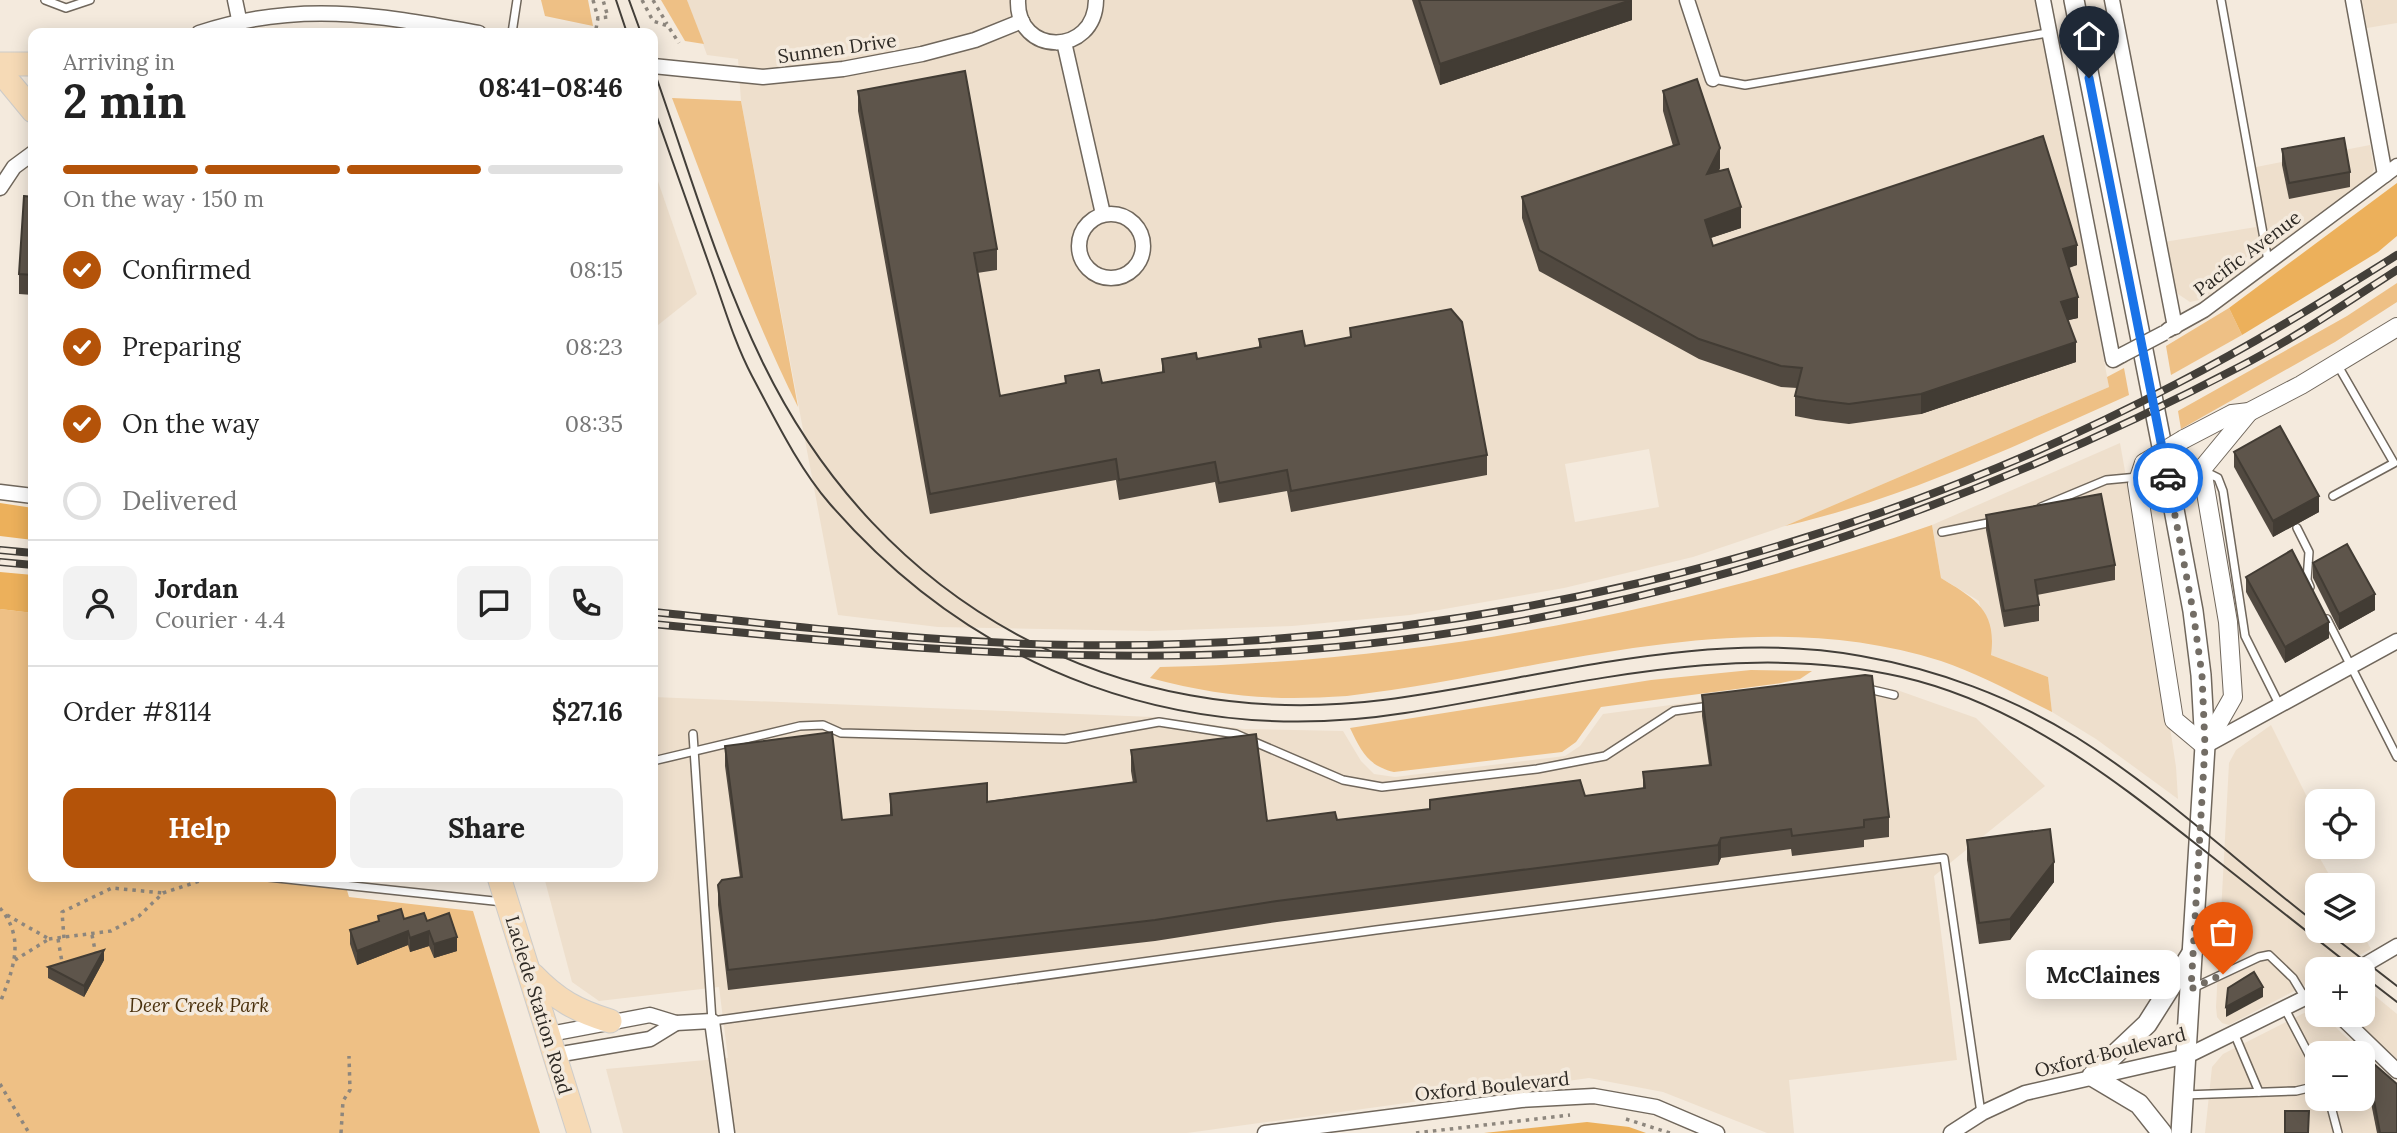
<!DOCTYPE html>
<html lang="en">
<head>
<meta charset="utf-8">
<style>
  :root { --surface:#fff; --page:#f2f2f2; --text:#222; --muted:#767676; --line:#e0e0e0; --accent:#b45309 }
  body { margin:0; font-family:Lora,serif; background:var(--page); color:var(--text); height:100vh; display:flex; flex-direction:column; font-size:26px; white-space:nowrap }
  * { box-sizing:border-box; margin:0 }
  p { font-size:23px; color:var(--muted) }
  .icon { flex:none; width:38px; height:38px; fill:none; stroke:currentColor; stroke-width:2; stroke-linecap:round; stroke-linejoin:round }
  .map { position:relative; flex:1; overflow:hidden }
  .sheet { position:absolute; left:28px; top:28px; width:630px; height:854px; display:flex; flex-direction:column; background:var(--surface); border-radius:14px; box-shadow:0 4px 18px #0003 }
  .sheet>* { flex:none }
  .fabs { position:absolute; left:2305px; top:789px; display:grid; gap:14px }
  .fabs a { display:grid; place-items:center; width:70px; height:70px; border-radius:14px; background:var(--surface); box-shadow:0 4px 18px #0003; font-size:35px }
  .pin { position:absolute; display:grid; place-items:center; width:60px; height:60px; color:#fff; margin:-72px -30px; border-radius:50% 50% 50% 0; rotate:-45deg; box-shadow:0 0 7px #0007 }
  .pin .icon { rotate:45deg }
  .courier { position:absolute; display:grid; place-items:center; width:70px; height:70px; margin:-35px; border:5px solid #1a73e8; border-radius:50%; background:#fff; color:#222; box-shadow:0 2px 9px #0007 }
  .bubble { position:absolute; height:49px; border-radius:14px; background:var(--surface); box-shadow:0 4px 18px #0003; font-size:23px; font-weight:700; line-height:49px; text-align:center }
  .summary em { font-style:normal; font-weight:700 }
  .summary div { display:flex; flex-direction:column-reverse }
  .summary { display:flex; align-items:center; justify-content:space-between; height:119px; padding:0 35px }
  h1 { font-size:46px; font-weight:700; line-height:52px }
  .bar { display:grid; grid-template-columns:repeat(4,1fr); gap:10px 7px; align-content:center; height:84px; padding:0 35px }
  .bar i { height:9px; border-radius:5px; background:var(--line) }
  .bar .current { background:var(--accent) }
  .bar p { grid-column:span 4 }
  .line { display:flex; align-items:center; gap:18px; padding:0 35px; border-top:2px solid var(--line) }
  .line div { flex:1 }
  .round { display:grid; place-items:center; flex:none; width:74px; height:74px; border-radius:14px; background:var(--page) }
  ol { padding:0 35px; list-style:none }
  li { display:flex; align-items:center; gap:21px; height:77px }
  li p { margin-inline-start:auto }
  li .icon { padding:7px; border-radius:50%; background:var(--accent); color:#fff; stroke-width:4 }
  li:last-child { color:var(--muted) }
  li i { width:38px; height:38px; border:4px solid var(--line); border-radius:50% }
  .action { display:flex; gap:14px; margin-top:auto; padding:14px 35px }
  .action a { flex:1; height:80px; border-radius:14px; background:var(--accent); color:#fff; font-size:28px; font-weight:700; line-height:80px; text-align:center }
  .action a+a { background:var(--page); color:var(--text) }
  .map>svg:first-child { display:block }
  .built { fill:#eedfcc; fill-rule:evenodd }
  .green { fill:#eec085 }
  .forest { fill:#ecb05b }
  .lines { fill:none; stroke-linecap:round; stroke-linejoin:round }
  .service-casing { stroke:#70675c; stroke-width:10 }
  .minor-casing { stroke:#70675c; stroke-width:17 }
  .tertiary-casing { stroke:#70675c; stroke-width:20 }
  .secondary-casing { stroke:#70675c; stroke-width:22 }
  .primary-casing { stroke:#cdccca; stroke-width:25 }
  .path { stroke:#8d867d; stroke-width:3.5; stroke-dasharray:3.5 5; stroke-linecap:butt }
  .service { stroke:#fff; stroke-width:7 }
  .minor { stroke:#fff; stroke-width:14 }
  .tertiary { stroke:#fff; stroke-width:18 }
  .secondary { stroke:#fff; stroke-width:19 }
  .primary { stroke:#f6dab6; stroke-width:23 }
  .tram { stroke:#433f39; stroke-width:2 }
  .rail-casing { stroke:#433f39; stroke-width:8 }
  .rail { stroke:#f4eadd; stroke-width:5; stroke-dasharray:16; stroke-linecap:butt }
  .minor-bridge-casing { stroke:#70675c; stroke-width:17; stroke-linecap:butt }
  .tertiary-bridge-casing { stroke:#70675c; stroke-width:20; stroke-linecap:butt }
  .minor-bridge { stroke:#fff; stroke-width:14 }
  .tertiary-bridge { stroke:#fff; stroke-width:18 }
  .wall { fill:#514940 }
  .shaded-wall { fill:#423c34 }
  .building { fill:#5e554b; stroke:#423c34; stroke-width:2 }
  .done { stroke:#736d65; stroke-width:7; stroke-dasharray:0 12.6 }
  .route { stroke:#1a73e8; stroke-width:9 }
  .labels { text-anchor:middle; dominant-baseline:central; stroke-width:7; stroke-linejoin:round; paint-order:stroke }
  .street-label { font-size:19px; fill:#2d2924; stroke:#f4eadd }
  .park-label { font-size:19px; font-style:italic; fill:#4a310d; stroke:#f4eadd }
</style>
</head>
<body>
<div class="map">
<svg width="2397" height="1133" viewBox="0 0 2397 1133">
  <rect width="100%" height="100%" fill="#f4eadd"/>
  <!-- built -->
  <g class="built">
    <path d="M687,0H2038L2109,387L1785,526L1693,557L1564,588L1410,615L1292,626L1151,631L938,627L838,615L741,101L738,59L707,55ZM1649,449L1659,507L1575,522L1565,464Z"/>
    <polygon points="2362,0 2397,0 2397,23 2367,28"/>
    <polygon points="2370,145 2374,169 2370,177 2204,299 2190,302 2178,294 2172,284 2164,242 2256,227 2246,169"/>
    <polygon points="653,167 697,294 653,329"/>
    <polygon points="2120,443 2166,701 2176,767 2178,799 2096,739 2052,712 2048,677 1991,655 1979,601 1941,578 1932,525"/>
    <polygon points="1845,682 1897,690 1976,718 2045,786 1934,876 1957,1060 1789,1080 1794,1133 1767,1133 1663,1092 1589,1078 1187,1133 623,1133 606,1069 728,1058 719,987 599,1001 572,982 544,877 653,877 653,697 1153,717 1244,729 1343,731 1361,761 1374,774 1395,777 1565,756 1580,746 1603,714"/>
    <polygon points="2271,725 2317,817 2317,834 2309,839 2335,885 2317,886 2317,931 2361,931 2371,949 2334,969 2317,970 2317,979 2229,1025 2222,1023 2217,1017 2216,1007 2229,763 2236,750"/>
    <polygon points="2363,986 2397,1014 2397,1059 2350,1015 2362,1015"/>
    <path d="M2316,1010L2317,1015L2328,1020L2397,1085V1133H2205L2212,1067L2223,1054L2304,1013ZM2317,1054H2362V1099H2317Z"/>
  </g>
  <!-- green -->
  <g class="green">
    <polygon points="541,0 588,0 593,26 545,16"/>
    <polygon points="661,0 687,0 704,44 685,41"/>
    <path d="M672,98L741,101L798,407C748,307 712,202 672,98Z"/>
    <polygon points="2397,283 2397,302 2335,342 2181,429 2178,411 2347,316"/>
    <polygon points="2229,308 2242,335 2171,375 2166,346"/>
    <path d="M2124,368L2129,395C2017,445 1906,498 1785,526L2109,387L2107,377Z"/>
    <path d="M1932,525L1941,578C1975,599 1997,610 1991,655L2048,677L2052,712C2016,694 1979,674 1941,661C1745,599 1543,673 1347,696C1272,701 1223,697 1150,678L1160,667C1423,662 1683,611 1932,525Z"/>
    <polygon points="0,609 33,613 33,877 343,877 349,897 473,911 540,1133 0,1133"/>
    <path d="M1751,670L1812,671L1800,679L1781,683L1601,707L1576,742L1562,752L1394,772C1368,766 1361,751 1350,728L1651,680Z"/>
  </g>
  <!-- forest -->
  <g class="forest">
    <polygon points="2397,183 2397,236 2378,252 2242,335 2229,308"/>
    <polygon points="0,503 33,508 33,540 0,536"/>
    <polygon points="0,572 33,575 33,613 0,609"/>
    <polygon points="1587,1122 1629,1127 1646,1133 1484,1133"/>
  </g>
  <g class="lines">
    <!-- service casing -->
    <g class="service-casing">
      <g id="service">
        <polyline points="45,0 66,8 90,0"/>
        <polyline points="2221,0 2268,261"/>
        <polyline points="239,20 243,33"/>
        <polyline points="512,33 517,0"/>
        <polyline points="1713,79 1745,85 2047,33"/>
        <polyline points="2204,471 2218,478 2223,491 2245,636 2280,706"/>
        <polyline points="2333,496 2394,463 2337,364"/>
        <polyline points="2041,507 2106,480 2138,477"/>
        <polyline points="2297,528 2309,552 2307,580 2310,587"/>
        <polyline points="1942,532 1993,522"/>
        <polyline points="2327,619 2397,757"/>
        <polyline points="1864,688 1894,695"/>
        <polyline points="693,734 712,1021 1376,930 1944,858 1981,1113"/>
        <polyline points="653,761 800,726 823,725 841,733 1065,739 1159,722 1236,734 1343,780 1382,787 1537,769 1605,756 1674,711 1710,706"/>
        <polyline points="268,877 503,902"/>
        <polyline points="2193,988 2259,957 2269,955 2293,978 2305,998"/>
        <polyline points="2285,1009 2317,1070"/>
        <polyline points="2234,1033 2259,1092"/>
        <polyline points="2184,1095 2296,1091 2317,1086"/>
        <polyline points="2329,1099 2338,1133"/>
      </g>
    </g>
    <!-- minor casing -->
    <g class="minor-casing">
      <g id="minor">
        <polyline points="235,0 239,19"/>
        <path d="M1018,0C1016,56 1095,57 1096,0"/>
        <polyline points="1687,0 1713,79"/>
        <polyline points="2043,0 2113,360 2122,355"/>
        <polyline points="2112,0 2175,327"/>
        <polyline points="2353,0 2385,175"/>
        <path d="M199,33C299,0 378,15 479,33"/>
        <polyline points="1064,42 1103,214"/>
        <polyline points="653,66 763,77 843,69 922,54 975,40 1022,21"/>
        <polyline points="0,188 14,167 33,153"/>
        <circle cx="1111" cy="246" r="32"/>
        <polyline points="2168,330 2204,310 2397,166"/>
        <polyline points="0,492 33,496"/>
        <polyline points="2205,746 2397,641"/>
        <polyline points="2356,970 2397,946"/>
        <polyline points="2339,1015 2397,1071"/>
        <polyline points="550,1034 650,1015 676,1023 712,1021 727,1133"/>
        <polyline points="556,1055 650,1039 676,1023"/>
        <polyline points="1265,1133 1521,1100 1594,1096 1656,1107 1717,1133"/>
        <polyline points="1951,1133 1982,1113 2025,1093 2187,1056 2317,992"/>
      </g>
    </g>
    <!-- tertiary casing -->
    <g class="tertiary-casing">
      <g id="tertiary">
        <polyline points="2184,439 2232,414 2249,412 2301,385 2397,327"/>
        <polyline points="2144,463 2137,484 2174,720 2205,746 2233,697 2228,622 2202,469 2249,412"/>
      </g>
    </g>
    <!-- secondary casing -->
    <g class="secondary-casing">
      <g id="secondary">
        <polyline points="2074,0 2167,472 2193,611 2201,675 2205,746 2181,1133"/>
        <polyline points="2162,1133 2139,1104 2092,1076 2147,1024 2192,953"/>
      </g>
    </g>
    <!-- primary casing -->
    <g class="primary-casing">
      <g id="primary">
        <polyline points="0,64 33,64"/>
        <polyline points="0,71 33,111"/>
        <polyline points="499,877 579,1133"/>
        <path d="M533,975C557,1000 577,1011 610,1021"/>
      </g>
    </g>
    <!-- path -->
    <g class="path">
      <polyline points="593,0 598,18"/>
      <polyline points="642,0 653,21 668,26 679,43"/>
      <polyline points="653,0 667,24"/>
      <polyline points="596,29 598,18 608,17 603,0"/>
      <path d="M0,908C26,939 13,969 0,1003"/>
      <polyline points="7,915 49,939 15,960"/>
      <polyline points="92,935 96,955"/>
      <polyline points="64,938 62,912 112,888 163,893"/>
      <polyline points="49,939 111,931 139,916 163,893 212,877"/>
      <polyline points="58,939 63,968"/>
      <polyline points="0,1084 29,1133"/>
      <polyline points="1626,1119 1670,1133"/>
      <polyline points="341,1133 343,1101 350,1090 349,1056"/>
      <polyline points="1416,1133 1570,1115"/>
    </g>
    <!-- service -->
    <use href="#service" class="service"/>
    <!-- minor -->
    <use href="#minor" class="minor"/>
    <!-- tertiary -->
    <use href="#tertiary" class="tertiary"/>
    <!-- secondary -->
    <use href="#secondary" class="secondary"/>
    <!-- primary -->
    <use href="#primary" class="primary"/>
    <!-- tram -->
    <g class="tram">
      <polyline points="616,0 627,33"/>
      <polyline points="629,0 641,33"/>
      <path d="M653,68C688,166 717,269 763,363C881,605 1116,733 1383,700C1540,680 1702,627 1861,656C1936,669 2012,697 2076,737C2162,791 2237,862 2317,924"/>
      <path d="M653,106C672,159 691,213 710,267C723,303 734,342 752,376C775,419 798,467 830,504C978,674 1183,748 1405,713C1569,687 1735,638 1902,677C2015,703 2106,773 2196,844C2249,886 2302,928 2356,970"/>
      <polyline points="2326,931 2397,986"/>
      <polyline points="2362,975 2397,1002"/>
    </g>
    <!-- rail casing -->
    <g class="rail-casing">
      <g id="rail">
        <polyline points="0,550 33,553"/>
        <polyline points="0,562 33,565"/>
        <path d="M653,612C792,626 933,643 1073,645C1452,650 1839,561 2176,384C2252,345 2325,300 2397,255"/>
        <path d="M653,624C836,642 1017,660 1201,655C1565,646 1920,534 2241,366C2295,338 2346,303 2397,270"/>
      </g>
    </g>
    <!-- rail -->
    <use href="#rail" class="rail"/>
    <!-- minor-bridge casing -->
    <g class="minor-bridge-casing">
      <polyline id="minor-bridge" points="2122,355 2164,333"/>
    </g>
    <!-- tertiary-bridge casing -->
    <g class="tertiary-bridge-casing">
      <polyline id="tertiary-bridge" points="2144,463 2184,439"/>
    </g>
    <!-- minor-bridge -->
    <use href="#minor-bridge" class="minor-bridge"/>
    <!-- tertiary-bridge -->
    <use href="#tertiary-bridge" class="tertiary-bridge"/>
  </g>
  <!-- wall -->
  <g class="wall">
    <polygon points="1412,0 1632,0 1632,20 1440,85"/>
    <polygon points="858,91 997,249 997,270 977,273 1000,396 1065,384 1065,376 1102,383 1162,372 1162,359 1197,359 1259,347 1259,339 1305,346 1350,338 1350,328 1487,455 1487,475 1291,512 1287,491 1219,503 1215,482 1119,500 1116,480 930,514 858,111"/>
    <polygon points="1663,91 1720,168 1719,171 1741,228 1710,238 1713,246 2077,265 2069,268 2078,318 2068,320 2076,362 1921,414 1849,424 1816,420 1795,416 1795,396 1797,388 1781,387 1699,359 1539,271 1522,218 1522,197 1673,146 1663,111"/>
    <polygon points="2282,149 2350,172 2350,187 2289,199 2282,165"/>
    <polygon points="33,197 33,295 19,294 19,274"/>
    <polygon points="2234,452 2319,512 2273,537 2234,467"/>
    <polygon points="1986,515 2115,565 2115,580 2037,595 2039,605 2039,621 2004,627 1986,530"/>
    <polygon points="2313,563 2375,610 2339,630 2313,578"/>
    <polygon points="2246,577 2329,638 2285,663 2246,592"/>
    <polygon points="1702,695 1889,817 1889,837 1864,840 1864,847 1792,856 1791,849 1721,858 1718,865 1277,922 1155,941 728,990 718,905 718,885 740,878 725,766 725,746 842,820 890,815 890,794 987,801 1133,783 1131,771 1131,750 1267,821 1337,820 1430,809 1430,800 1585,796 1643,788 1643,772 1709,765 1702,716"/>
    <polygon points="1967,840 2054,882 2010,940 1979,944 1967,860"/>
    <polygon points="378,916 427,921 457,951 434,958 429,946 410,952 408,945 357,965 350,944 350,930 378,921"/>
    <polygon points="104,960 84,997 48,978 48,967"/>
    <polygon points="2366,1057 2397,1133 2377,1133 2366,1078"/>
  </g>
  <!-- shaded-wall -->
  <g class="shaded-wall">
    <polygon points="1632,0 1632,20 1440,85 1440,64"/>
    <polygon points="1720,148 1720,168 1707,194 1707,174"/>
    <polygon points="1741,207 1741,228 1705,240 1705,220"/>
    <polygon points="2077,245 2077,265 2063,269 2063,249"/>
    <polygon points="2078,297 2078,318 2061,322 2061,302"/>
    <polygon points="2076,342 2076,362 1921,414 1921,394"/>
    <polygon points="2319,496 2319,512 2273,537 2273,521"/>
    <polygon points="2375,594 2375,610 2339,630 2339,614"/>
    <polygon points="2329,622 2329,638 2285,663 2285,647"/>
    <polygon points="1721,838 1721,858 1718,865 1718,845"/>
    <polygon points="2054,862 2054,882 2010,940 2010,919"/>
    <polygon points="408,931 408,945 357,965 357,951"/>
    <polygon points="429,931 429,946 410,952 410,938"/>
    <polygon points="457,937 457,951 434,958 434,944"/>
    <polygon points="104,950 104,960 84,997 84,986"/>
    <polygon points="2263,987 2263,997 2226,1017 2226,1007"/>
  </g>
  <!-- building -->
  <g class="building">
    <polygon points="1419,0 1631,0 1440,64"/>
    <polygon points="965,71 997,249 974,253 1000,396 1066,383 1065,376 1099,370 1102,383 1164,372 1162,359 1196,353 1197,359 1261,347 1259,339 1302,331 1305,346 1351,337 1350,328 1451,309 1462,322 1487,455 1291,491 1287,470 1219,483 1215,462 1119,480 1116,459 930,494 858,91"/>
    <polygon points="1697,79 1720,148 1707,174 1728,169 1741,207 1705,220 1713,246 2043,136 2077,245 2063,249 2078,297 2061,302 2076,342 1921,394 1849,404 1816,400 1795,396 1802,368 1781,366 1699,339 1539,250 1522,197 1679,144 1663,91"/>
    <polygon points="2344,138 2350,172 2289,183 2282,149"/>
    <polygon points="24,196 33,197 33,275 19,274"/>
    <polygon points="2280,426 2319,496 2273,521 2234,452"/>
    <polygon points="2101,494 2115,565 2035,580 2039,605 2004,611 1986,515"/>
    <polygon points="2347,544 2375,594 2339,614 2313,563"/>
    <polygon points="2292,550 2329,622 2285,647 2246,577"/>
    <polygon points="1865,675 1872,676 1889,817 1864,820 1864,827 1792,836 1791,829 1721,838 1718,845 1277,901 1155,920 728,970 718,885 722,880 742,877 725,746 832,732 842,820 892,815 890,794 987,783 987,802 1136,782 1131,750 1256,734 1267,821 1335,812 1337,820 1430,809 1430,800 1580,780 1585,796 1645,788 1643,772 1711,765 1702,695"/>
    <polygon points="2050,829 2054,862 2010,919 1979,923 1967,840"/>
    <polygon points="401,909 404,919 424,913 427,921 449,913 457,937 434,944 429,931 410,938 408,931 357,951 350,930 379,921 378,916"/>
    <polygon points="104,950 84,986 48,967"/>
    <polygon points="2254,972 2263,987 2226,1007 2228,988"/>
    <polygon points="2366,1057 2397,1084 2397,1133 2380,1133"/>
    <polygon points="2285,1111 2309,1111 2308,1133 2285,1133"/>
  </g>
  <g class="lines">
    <!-- done -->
    <polyline class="done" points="2168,478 2193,611 2202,675 2205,746 2191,989 2223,974"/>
    <!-- route -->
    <polyline class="route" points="2089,78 2168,478"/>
  </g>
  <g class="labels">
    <!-- street labels -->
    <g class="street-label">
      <text transform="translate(837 48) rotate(-8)">Sunnen Drive</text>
      <text transform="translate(2247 253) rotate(-37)">Pacific Avenue</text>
      <text transform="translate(539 1005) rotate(73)">Laclede Station Road</text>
      <text transform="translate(2110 1052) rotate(-14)">Oxford Boulevard</text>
      <text transform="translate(1492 1086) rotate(-6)">Oxford Boulevard</text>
    </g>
    <!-- park labels -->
    <g class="park-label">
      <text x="199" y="1005">Deer Creek Park</text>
    </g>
  </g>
</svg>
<div class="fabs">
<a><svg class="icon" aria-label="locate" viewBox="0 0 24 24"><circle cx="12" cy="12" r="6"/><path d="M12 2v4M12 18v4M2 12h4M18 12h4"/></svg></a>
<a><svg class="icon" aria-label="layers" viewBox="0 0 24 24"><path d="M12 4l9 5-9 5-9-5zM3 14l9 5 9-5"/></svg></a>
<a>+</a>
<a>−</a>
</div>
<div class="pin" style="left:2223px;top:974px;background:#ea580c"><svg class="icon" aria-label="bag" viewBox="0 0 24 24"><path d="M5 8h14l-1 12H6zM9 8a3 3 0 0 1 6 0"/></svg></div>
<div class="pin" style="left:2089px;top:78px;background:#1f2937"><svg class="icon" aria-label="home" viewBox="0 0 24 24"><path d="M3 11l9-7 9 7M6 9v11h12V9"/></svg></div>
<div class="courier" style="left:2168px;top:478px"><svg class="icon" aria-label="car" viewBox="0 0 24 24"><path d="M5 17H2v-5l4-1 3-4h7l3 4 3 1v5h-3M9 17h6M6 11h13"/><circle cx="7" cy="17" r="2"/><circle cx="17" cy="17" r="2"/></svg></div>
<div class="bubble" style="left:2026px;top:950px;width:154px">McClaines</div>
<section class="sheet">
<div class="summary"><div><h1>2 min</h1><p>Arriving in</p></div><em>08:41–08:46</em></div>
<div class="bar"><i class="current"></i><i class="current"></i><i class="current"></i><i></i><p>On the way · 150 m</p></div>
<ol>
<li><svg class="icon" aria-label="check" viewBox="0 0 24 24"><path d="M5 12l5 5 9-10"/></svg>Confirmed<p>08:15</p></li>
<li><svg class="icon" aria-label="check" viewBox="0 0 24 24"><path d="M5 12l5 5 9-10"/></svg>Preparing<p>08:23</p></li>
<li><svg class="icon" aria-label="check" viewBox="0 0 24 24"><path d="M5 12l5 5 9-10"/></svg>On the way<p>08:35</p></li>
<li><i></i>Delivered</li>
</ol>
<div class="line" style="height:126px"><a class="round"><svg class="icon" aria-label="person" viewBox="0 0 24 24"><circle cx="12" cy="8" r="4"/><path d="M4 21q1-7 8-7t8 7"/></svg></a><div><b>Jordan</b><p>Courier · 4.4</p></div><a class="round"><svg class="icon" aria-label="chat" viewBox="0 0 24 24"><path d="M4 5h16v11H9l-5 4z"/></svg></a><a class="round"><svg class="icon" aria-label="phone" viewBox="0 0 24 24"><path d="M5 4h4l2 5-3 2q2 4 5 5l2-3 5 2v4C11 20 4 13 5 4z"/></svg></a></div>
<div class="line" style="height:91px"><div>Order #8114</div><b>$27.16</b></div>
<div class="action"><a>Help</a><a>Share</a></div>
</section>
</div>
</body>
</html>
